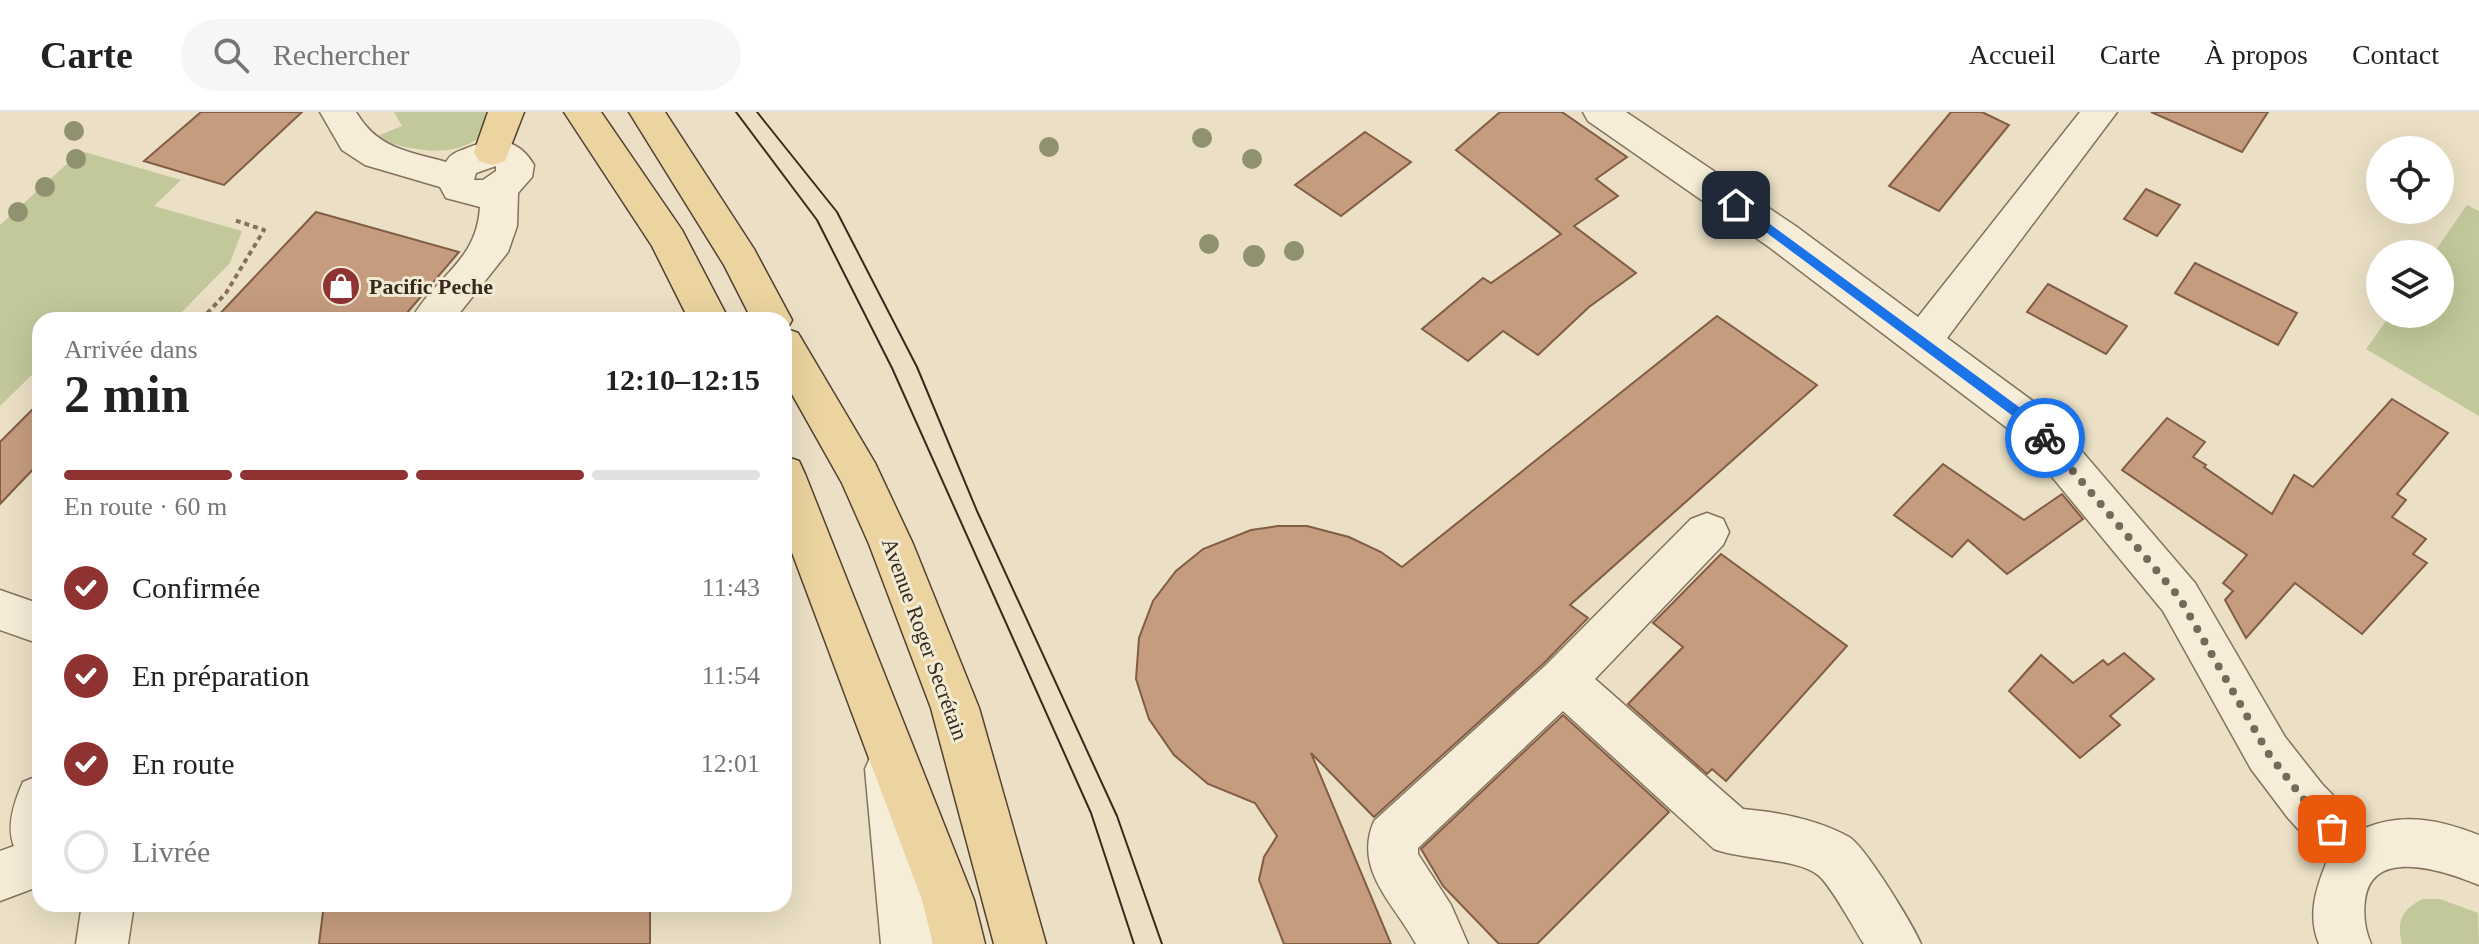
<!DOCTYPE html>
<html lang="fr">
<head>
<meta charset="utf-8">
<style>
  :root { --surface:#fff; --page:#f6f6f6; --text:#222; --muted:#767676; --line:#e0e0e0; --accent:#8e3232 }
  body { margin:0; font-family:"Times New Roman",serif; background:var(--page); color:var(--text); height:100vh; display:flex; flex-direction:column; font-size:30px; white-space:nowrap }
  * { box-sizing:border-box; margin:0 }
  p { font-size:26px; color:var(--muted) }
  .icon { flex:none; width:44px; height:44px; fill:none; stroke:currentColor; stroke-width:2; stroke-linecap:round; stroke-linejoin:round }
  .map { position:relative; flex:1; overflow:hidden }
  .side { position:absolute; left:32px; top:200px; width:760px; height:600px; display:flex; flex-direction:column; background:var(--surface); border-radius:24px; box-shadow:0 8px 32px #0002 }
  .side>* { flex:none }
  .fabs { position:absolute; left:2366px; top:24px; display:grid; gap:16px }
  .fabs a { display:grid; place-items:center; width:88px; height:88px; border-radius:50%; background:var(--surface); box-shadow:0 8px 32px #0002; font-size:40px }
  .pin { position:absolute; display:grid; place-items:center; width:68px; height:68px; color:#fff; margin:-34px; border-radius:16px; box-shadow:0 4px 12px #0006 }
  .courier { position:absolute; display:grid; place-items:center; width:80px; height:80px; margin:-40px; border:6px solid #1a73e8; border-radius:50%; background:#fff; color:#222; box-shadow:0 2px 10px #0007 }
  .headline em { font-style:normal; font-weight:700 }
  .headline div { display:flex; flex-direction:column-reverse }
  .headline { display:flex; align-items:center; justify-content:space-between; height:136px; padding:0 32px }
  h1 { font-size:52px; font-weight:700; line-height:60px }
  .bar { display:grid; grid-template-columns:repeat(4,1fr); gap:12px 8px; align-content:center; height:96px; padding:0 32px }
  .bar i { height:10px; border-radius:6px; background:var(--line) }
  .bar .current { background:var(--accent) }
  .bar p { grid-column:span 4 }
  ol { padding:0 32px; list-style:none }
  li { display:flex; align-items:center; gap:24px; height:88px }
  li p { margin-inline-start:auto }
  li .icon { padding:8px; border-radius:50%; background:var(--accent); color:#fff; stroke-width:4 }
  li:last-child { color:var(--muted) }
  li i { width:44px; height:44px; border:4px solid var(--line); border-radius:50% }
  header { display:flex; align-items:center; gap:48px; box-sizing:border-box; height:112px; padding:0 40px; background:var(--surface); border-bottom:2px solid var(--line) }
  header strong { font-size:38px }
  nav { display:flex; gap:44px; margin-inline-start:auto; font-size:28px }
  .search { width:560px; height:72px; background:var(--page); display:flex; align-items:center; gap:20px; box-sizing:border-box; padding:0 28px; border-radius:44px; color:var(--muted); font-size:30px }
  .map>svg:first-child { display:block }
  .green { fill:#c2c89a }
  .building { fill:#c69c7e; stroke:#815d45; stroke-width:2 }
  .lines { fill:none; stroke-linecap:round; stroke-linejoin:round }
  .minor-casing { stroke:#84725d; stroke-width:3 }
  .major-casing { stroke:#524031; stroke-width:3 }
  .path { stroke:#84725d; stroke-width:4; stroke-dasharray:5 4; stroke-linecap:butt }
  .minor { fill:#f6edd8; fill-rule:evenodd }
  .major { fill:#ebd4a0; fill-rule:evenodd }
  .tram { stroke:#362a1f; stroke-width:2 }
  .tree { fill:#90916f }
  .route { fill:#1a73e8 }
  .done { stroke:#756a59; stroke-width:8; stroke-dasharray:0 14.4 }
  .labels { text-anchor:middle; dominant-baseline:central; stroke-width:6; stroke-linejoin:round; paint-order:stroke }
  .poi-label { font-size:22px; font-weight:bold; fill:#362a1f; stroke:#f3ead4; text-anchor:start }
  .street-label { font-size:22px; fill:#362a1f; stroke:#f3ead4 }
</style>
</head>
<body>
<header>
<strong>Carte</strong>
<div class="search"><svg class="icon" aria-label="search" viewBox="0 0 24 24"><circle cx="10" cy="10" r="6"/><path d="M15 15l6 6"/></svg>Rechercher</div>
<nav><a>Accueil</a><a>Carte</a><a>À propos</a><a>Contact</a></nav>
</header>
<div class="map">
<svg width="2479" height="832" viewBox="0 0 2479 832">
  <rect width="100%" height="100%" fill="#ebe0c5"/>
  <!-- green -->
  <g class="green">
    <path d="M394,0H495C479,52 415,42 375,25L402,14Z"/>
    <polygon points="81,39 181,68 154,94 242,119 230,151 174,208 40,208 40,255 0,294 0,113"/>
    <polygon points="2467,93 2479,99 2479,304 2366,237 2391,202 2440,202 2440,142 2433,142"/>
    <path d="M2423,787H2440L2478,801L2479,832H2402C2396,809 2402,797 2423,787Z"/>
  </g>
  <!-- building -->
  <g class="building">
    <polygon points="201,0 302,0 224,73 144,49"/>
    <polygon points="1500,0 1562,0 1627,45 1596,67 1618,84 1574,114 1636,161 1589,195 1538,243 1503,219 1468,249 1422,217 1483,166 1491,171 1561,122 1456,38"/>
    <polygon points="1951,0 1982,0 2009,13 1939,99 1889,74"/>
    <polygon points="2151,0 2268,0 2242,40"/>
    <polygon points="1365,20 1411,50 1341,104 1295,73"/>
    <polygon points="2146,77 2180,93 2157,124 2124,107"/>
    <polygon points="316,100 459,140 401,208 214,208"/>
    <polygon points="2195,151 2297,201 2278,233 2175,181"/>
    <polygon points="2048,172 2127,214 2106,242 2027,200"/>
    <polygon points="1717,204 1817,273 1570,493 1588,506 1544,551 1374,705 1311,641 1391,832 1284,832 1259,768 1264,745 1277,724 1255,691 1208,672 1174,643 1149,607 1136,567 1139,526 1153,489 1176,459 1203,437 1251,418 1278,414 1307,414 1349,425 1381,440 1402,455"/>
    <polygon points="2392,287 2448,321 2397,382 2406,388 2392,405 2426,427 2413,442 2427,451 2362,522 2295,471 2246,526 2225,488 2233,479 2223,471 2247,443 2122,358 2167,306 2205,330 2193,345 2206,353 2204,355 2272,402 2294,363 2313,375"/>
    <polygon points="40,290 40,350 0,392 0,330"/>
    <polygon points="1943,352 2024,408 2062,382 2083,407 2007,462 1968,428 1952,445 1894,403"/>
    <polygon points="1721,442 1847,534 1726,669 1712,657 1707,662 1628,592 1683,535 1653,511"/>
    <polygon points="2124,541 2154,567 2110,604 2120,613 2080,646 2009,579 2041,543 2073,571 2103,548 2108,553"/>
    <polygon points="1563,603 1669,700 1537,832 1499,832 1443,774 1421,737"/>
    <polygon points="324,792 650,792 650,832 319,832"/>
  </g>
  <g class="lines">
    <!-- minor casing -->
    <g class="minor-casing">
      <g id="minor">
        <path d="M320,0H356C378,37 407,39 446,50C451,41 457,40 467,36C494,25 518,25 534,53L532,65L518,81L517,114L508,140L454,208H411C435,164 477,150 480,95L446,86L440,75L365,53L342,38ZM496,54V59L483,68H474L476,61Z"/>
        <path d="M1583,0H1626L1797,115L1918,205L2080,0H2117L1947,226L2049,301L2195,471L2285,625L2322,672L2365,716C2404,700 2441,708 2479,723V773C2447,760 2372,733 2365,788C2363,803 2365,818 2371,832H2319C2307,803 2316,776 2327,749L2288,706L2251,657L2163,499L2019,325L1769,135L1588,9Z"/>
        <path d="M1707,401L1723,407L1729,420L1723,433L1595,567L1743,697C1778,700 1818,708 1849,725C1865,734 1913,813 1921,832H1864C1854,817 1831,773 1818,763C1797,746 1742,748 1714,737L1563,599L1418,736V742L1451,793L1468,832H1416C1394,791 1353,758 1374,709L1546,553L1691,407Z"/>
        <polygon points="0,478 40,492 40,532 0,518"/>
        <polygon points="889,634 906,641 913,657 933,832 881,832 865,657 872,641"/>
        <path d="M40,663V774L0,789V739L14,734C6,714 14,690 23,670Z"/>
        <polygon points="82,792 134,792 128,832 76,832"/>
      </g>
    </g>
    <!-- major casing -->
    <g class="major-casing">
      <g id="major">
        <polygon points="488,0 524,0 505,49 492,53 479,49 474,40"/>
        <polygon points="564,0 601,0 682,118 729,208 689,208 652,134"/>
        <polygon points="629,0 665,0 754,137 792,208 787,217 798,221 875,351 913,432 979,596 1046,832 994,832 931,596 869,432 842,371 784,268 784,208 752,208 724,153"/>
        <polygon points="784,344 799,349 805,362 974,788 985,832 933,832 922,788 784,419"/>
      </g>
    </g>
    <!-- path -->
    <polyline class="path" points="201,208 226,181 264,118 234,108"/>
    <!-- minor -->
    <use href="#minor" class="minor"/>
    <!-- major -->
    <use href="#major" class="major"/>
    <!-- tram -->
    <g class="tram">
      <polyline points="736,0 817,108 892,256 1091,701 1134,832"/>
      <polyline points="757,0 837,100 917,255 977,399 1117,704 1162,832"/>
    </g>
  </g>
  <!-- trees -->
  <g class="tree">
    <circle cx="74" cy="19" r="10"/>
    <circle cx="1202" cy="26" r="10"/>
    <circle cx="1049" cy="35" r="10"/>
    <circle cx="76" cy="47" r="10"/>
    <circle cx="1252" cy="47" r="10"/>
    <circle cx="45" cy="75" r="10"/>
    <circle cx="18" cy="100" r="10"/>
    <circle cx="1209" cy="132" r="10"/>
    <circle cx="1294" cy="139" r="10"/>
    <circle cx="1254" cy="144" r="11"/>
  </g>
  <!-- route -->
  <polygon class="route" points="1732,90 1740,90 2038,309 2049,322 2049,330 2041,330 2029,316 1732,95"/>
  <g class="lines">
    <!-- done -->
    <polyline class="done" points="2045,326 2179,485 2268,641 2305,689 2332,717"/>
  </g>
  <!-- icons -->
  <defs>
    <g id="shop-disc" transform="scale(2)"><circle r="9.5" fill="#8e3232" stroke="#f3ead4"/><path d="M-5-2.5h2.3a2.7 3.5 0 0 1 5.4 0H5L5.5 6h-11ZM-1.5-2.5h3a1.5 2.3 0 0 0-3 0Z" fill="#fff"/></g>
  </defs>
  <g fill-rule="evenodd">
    <use href="#shop-disc" x="341" y="174"/>
  </g>
  <g class="labels">
    <!-- poi labels -->
    <g class="poi-label">
      <text x="369" y="174">Pacific Peche</text>
    </g>
    <!-- street labels -->
    <g class="street-label">
      <text transform="translate(925 527) rotate(70)">Avenue Roger Secrétain</text>
    </g>
  </g>
</svg>
<div class="fabs">
<a><svg class="icon" aria-label="locate" viewBox="0 0 24 24"><circle cx="12" cy="12" r="6"/><path d="M12 2v4M12 18v4M2 12h4M18 12h4"/></svg></a>
<a><svg class="icon" aria-label="layers" viewBox="0 0 24 24"><path d="M12 4l9 5-9 5-9-5zM3 14l9 5 9-5"/></svg></a>
</div>
<div class="pin" style="left:2332px;top:717px;background:#ea580c"><svg class="icon" aria-label="bag" viewBox="0 0 24 24"><path d="M5 8h14l-1 12H6zM9 8a3 3 0 0 1 6 0"/></svg></div>
<div class="pin" style="left:1736px;top:93px;background:#1f2937"><svg class="icon" aria-label="home" viewBox="0 0 24 24"><path d="M3 11l9-7 9 7M6 9v11h12V9"/></svg></div>
<div class="courier" style="left:2045px;top:326px"><svg class="icon" aria-label="bike" viewBox="0 0 24 24"><circle cx="6" cy="16" r="4"/><circle cx="18" cy="16" r="4"/><path d="M6 16l4-8h5l3 8M10 8l3 8H6M13 5h3"/></svg></div>
<section class="side">
<div class="headline"><div><h1>2 min</h1><p>Arrivée dans</p></div><em>12:10–12:15</em></div>
<div class="bar"><i class="current"></i><i class="current"></i><i class="current"></i><i></i><p>En route · 60 m</p></div>
<ol>
<li><svg class="icon" aria-label="check" viewBox="0 0 24 24"><path d="M5 12l5 5 9-10"/></svg>Confirmée<p>11:43</p></li>
<li><svg class="icon" aria-label="check" viewBox="0 0 24 24"><path d="M5 12l5 5 9-10"/></svg>En préparation<p>11:54</p></li>
<li><svg class="icon" aria-label="check" viewBox="0 0 24 24"><path d="M5 12l5 5 9-10"/></svg>En route<p>12:01</p></li>
<li><i></i>Livrée</li>
</ol>
</section>
</div>
</body>
</html>
